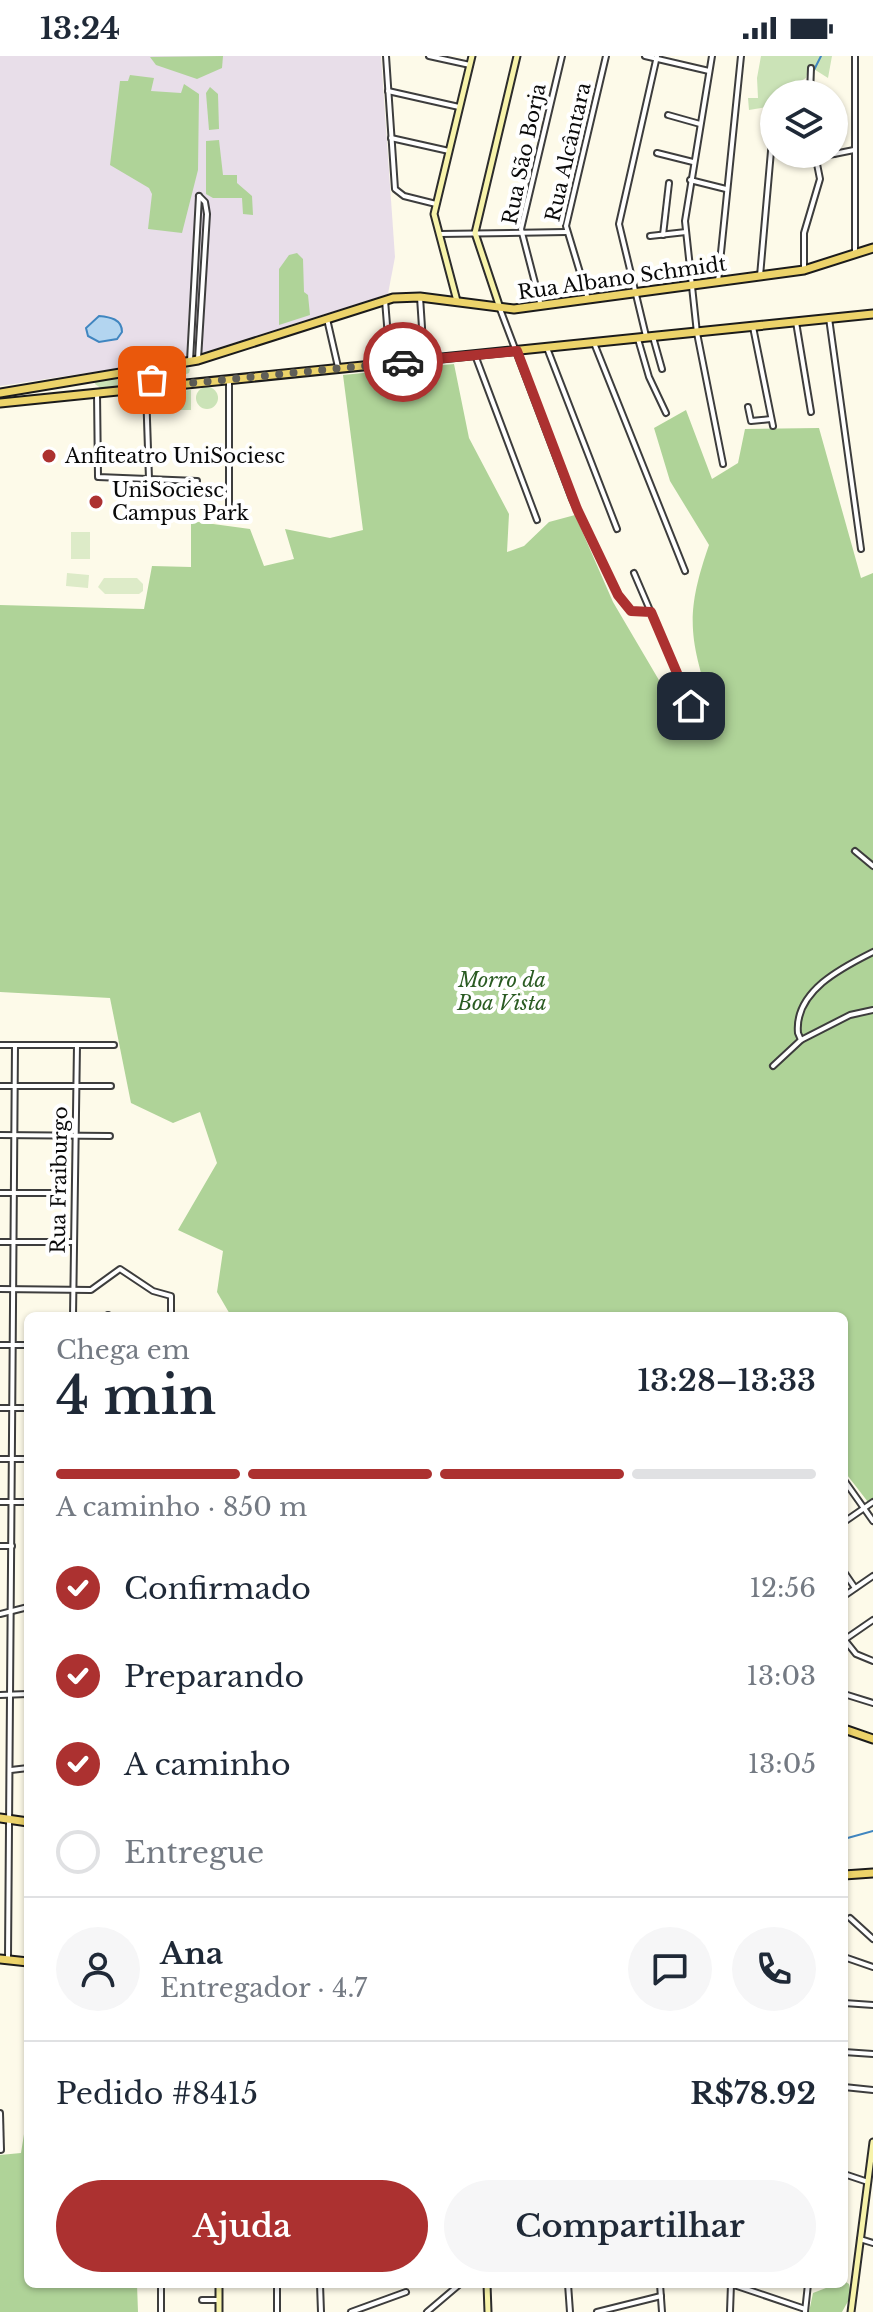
<!DOCTYPE html>
<html lang="pt">
<head>
<meta charset="utf-8">
<style>
  :root { --surface:#fff; --page:#f6f6f7; --text:#1f2937; --muted:#747a83; --line:#e0e1e3; --accent:#ac3130 }
  body { margin:0; font-family:"Libre Baskerville",serif; background:var(--page); color:var(--text); height:100vh; display:flex; flex-direction:column; font-size:30px; white-space:nowrap }
  * { box-sizing:border-box; margin:0 }
  p { font-size:26px; color:var(--muted) }
  .icon { flex:none; width:44px; height:44px; fill:none; stroke:currentColor; stroke-width:2; stroke-linecap:round; stroke-linejoin:round }
  .map { position:relative; flex:1; overflow:hidden }
  .details { position:absolute; left:24px; top:1256px; width:824px; height:976px; display:flex; flex-direction:column; background:var(--surface); border-radius:12px; box-shadow:0 2px 6px #0004 }
  .details>* { flex:none }
  .buttons { position:absolute; left:760px; top:24px; display:grid; gap:16px }
  .buttons a { display:grid; place-items:center; width:88px; height:88px; border-radius:50%; background:var(--surface); box-shadow:0 2px 6px #0004; font-size:40px }
  .pin { position:absolute; display:grid; place-items:center; width:68px; height:68px; color:#fff; margin:-34px; border-radius:16px; box-shadow:0 4px 12px #0006 }
  .courier { position:absolute; display:grid; place-items:center; width:80px; height:80px; margin:-40px; border:6px solid #ac3130; border-radius:50%; background:#fff; color:#222; box-shadow:0 2px 10px #0007 }
  .overview em { font-style:normal; font-weight:600 }
  .overview div { display:flex; flex-direction:column-reverse }
  .overview { display:flex; align-items:center; justify-content:space-between; height:136px; padding:0 32px }
  h1 { font-size:52px; font-weight:600; line-height:60px }
  .bar { display:grid; grid-template-columns:repeat(4,1fr); gap:12px 8px; align-content:center; height:96px; padding:0 32px }
  .bar i { height:10px; border-radius:6px; background:var(--line) }
  .bar .current { background:var(--accent) }
  .bar p { grid-column:span 4 }
  .line { display:flex; align-items:center; gap:20px; padding:0 32px; border-top:2px solid var(--line) }
  .line div { flex:1 }
  .round { display:grid; place-items:center; flex:none; width:84px; height:84px; border-radius:42px; background:var(--page) }
  ol { padding:0 32px; list-style:none }
  li { display:flex; align-items:center; gap:24px; height:88px }
  li p { margin-inline-start:auto }
  li .icon { padding:8px; border-radius:50%; background:var(--accent); color:#fff; stroke-width:4 }
  li:last-child { color:var(--muted) }
  li i { width:44px; height:44px; border:4px solid var(--line); border-radius:50% }
  .cta { display:flex; gap:16px; margin-top:auto; padding:16px 32px }
  .cta a { flex:1; height:92px; border-radius:48px; background:var(--accent); color:#fff; font-size:32px; font-weight:600; line-height:92px; text-align:center }
  .cta a+a { background:var(--page); color:var(--text) }
  .status { display:flex; justify-content:space-between; align-items:center; height:56px; padding:0 40px; background:var(--surface); direction:ltr }
  .status svg { height:22px; fill:currentColor }
  .map>svg:first-child { display:block }
  .industrial { fill:#e8dee9 }
  .green { fill:#cbe3b7 }
  .forest { fill:#afd398 }
  .pitch { fill:#ddebc8 }
  .water { fill:#b3d5f0; stroke:#4086c0; stroke-width:2 }
  .lines { fill:none; stroke-linecap:round; stroke-linejoin:round }
  .stream { stroke:#4086c0; stroke-width:2 }
  .street-casing { stroke:#3d3d3d; stroke-width:8 }
  .secondary-casing { stroke:#2c2c2c; stroke-width:9 }
  .primary-casing { stroke:#1b1b1b; stroke-width:11 }
  .street { stroke:#fff; stroke-width:4 }
  .secondary { stroke:#f7f3aa; stroke-width:5 }
  .primary { stroke:#ecd36a; stroke-width:7 }
  .done { stroke:#5f5e58; stroke-width:8; stroke-dasharray:0 14.4 }
  .route { stroke:#ac3130; stroke-width:10 }
  .poi-dot { fill:#ac3130; stroke:#fff; stroke-width:3 }
  .labels { text-anchor:middle; dominant-baseline:central; stroke-width:8; stroke-linejoin:round; paint-order:stroke }
  .street-label { font-size:20px; fill:#0a0a0a; stroke:#fff }
  .poi-label { font-size:20px; fill:#0a0a0a; stroke:#fff; text-anchor:start }
  .park-label { font-size:20px; font-style:italic; fill:#2a5b22; stroke:#fff }
</style>
</head>
<body>
<div class="status"><b>13:24</b><svg viewBox="0 0 49 12"><path d="M0 12V9h3v3zM5 12V6h3v6zM10 12V3h3v9zM15 12V0h3v12zM26 1h20v11H26zM47 4h2v5h-2z"/></svg></div>
<div class="map">
<svg width="873" height="2256" viewBox="0 0 873 2256">
  <rect width="100%" height="100%" fill="#fdfae9"/>
  <!-- industrial -->
  <polygon class="industrial" points="0,0 381,0 395,201 388,238 186,302 0,330"/>
  <!-- green -->
  <g class="green">
    <polygon points="761,0 832,0 828,22 809,10 806,22 789,32 789,38 774,38 774,60 768,61 767,51 749,54 748,42 758,42 757,22"/>
    <polygon points="184,311 190,313 189,317 162,327 156,324 159,317"/>
    <polygon points="155,313 150,320 153,329 102,333 95,328 96,323"/>
    <circle cx="207" cy="342" r="11"/>
    <polygon points="191,334 191,354 154,354 153,337"/>
  </g>
  <!-- forest -->
  <g class="forest">
    <polygon points="223,0 222,12 197,23 156,9 150,1"/>
    <polygon points="130,19 154,22 151,35 181,37 184,28 199,38 198,114 182,177 148,173 152,138 149,132 110,109 120,25 128,25"/>
    <polygon points="210,31 218,38 219,73 209,74 206,37"/>
    <polygon points="219,84 223,119 237,119 237,127 252,140 253,159 243,158 242,142 213,142 206,138 206,85"/>
    <polygon points="297,197 303,203 304,236 308,239 310,259 279,269 279,213 289,199"/>
    <path d="M454,308L469,382L509,458L507,496L524,490L549,466L575,459L613,546L683,665L712,653C690,583 684,561 709,489L670,425L654,372L686,354L712,423L738,407L745,373L819,372L861,522L873,517V1442L868,1446L844,1415V1260H231L217,1236L223,1195L178,1174L217,1107L200,1056L173,1067L131,1047L110,942L0,936V549L144,553L152,510L191,511V465L250,473L264,510L294,503L285,473L330,482L363,474L343,319Z"/>
    <polygon points="28,2053 28,2228 137,2228 138,2256 0,2256 0,2099 21,2097"/>
    <polygon points="844,2225 849,2228 851,2240 842,2256 809,2256 813,2237"/>
  </g>
  <!-- pitch -->
  <g class="pitch">
    <rect x="71" y="476" width="19" height="27"/>
    <polygon points="67,517 89,519 88,532 66,530"/>
    <polygon points="104,522 137,522 143,528 143,535 139,538 105,538 98,531"/>
  </g>
  <!-- water -->
  <path class="water" d="M99,260C110,261 122,263 122,276L117,283L99,286L88,280L86,272Z"/>
  <g class="lines">
    <!-- stream -->
    <g class="stream">
      <polyline points="814,14 821,0"/>
      <polyline points="844,1783 873,1775"/>
    </g>
    <!-- street casing -->
    <g class="street-casing">
      <g id="street">
        <polyline points="386,0 395,133 404,140 436,148"/>
        <polyline points="429,0 470,9"/>
        <polyline points="645,0 709,15"/>
        <polyline points="712,0 685,165 697,277 723,408"/>
        <polyline points="855,0 855,198"/>
        <polyline points="388,35 459,51"/>
        <polyline points="810,38 811,12"/>
        <polyline points="668,59 700,68"/>
        <polyline points="391,82 449,95"/>
        <polyline points="657,97 693,106"/>
        <polyline points="834,98 854,94"/>
        <polyline points="817,101 834,98"/>
        <polyline points="690,124 726,133"/>
        <polyline points="440,178 566,176"/>
        <polyline points="663,179 669,127"/>
        <polyline points="650,180 686,176"/>
        <polyline points="804,214 804,177 820,123 815,98"/>
        <polyline points="760,220 774,61"/>
        <polyline points="718,226 741,0"/>
        <polyline points="420,241 424,302"/>
        <polyline points="588,243 566,170 606,0"/>
        <polyline points="385,244 390,306"/>
        <polyline points="541,250 521,173 562,0"/>
        <polyline points="500,253 572,443 618,539 631,555 651,556"/>
        <polyline points="829,262 861,493"/>
        <polyline points="327,263 338,311"/>
        <polyline points="796,266 811,356"/>
        <polyline points="753,271 773,370"/>
        <polyline points="646,280 619,168 657,0"/>
        <polyline points="653,281 662,313"/>
        <polyline points="638,283 649,321 666,357"/>
        <polyline points="594,287 685,515"/>
        <polyline points="547,292 617,473"/>
        <polyline points="475,299 537,464"/>
        <polyline points="198,303 207,158 205,146 199,140"/>
        <polyline points="190,305 199,140"/>
        <polyline points="229,324 229,458"/>
        <polyline points="146,334 149,423"/>
        <polyline points="97,337 98,421 197,425"/>
        <polyline points="748,351 751,365 771,363"/>
        <polyline points="634,517 691,650"/>
        <polyline points="855,795 873,810"/>
        <path d="M873,896C843,911 794,935 798,977L801,984L850,959L873,954"/>
        <polyline points="0,989 114,989"/>
        <polyline points="773,1010 801,984"/>
        <polyline points="0,1030 111,1030"/>
        <polyline points="0,1079 110,1080"/>
        <polyline points="0,1137 65,1137"/>
        <polyline points="0,1186 74,1186"/>
        <polyline points="0,1233 91,1234 120,1213 153,1235 171,1240 171,1260"/>
        <polyline points="73,1260 77,989"/>
        <polyline points="108,1260 108,1259"/>
        <polyline points="0,1289 28,1289"/>
        <polyline points="0,1352 28,1352"/>
        <polyline points="0,1403 28,1403"/>
        <polyline points="844,1424 873,1465"/>
        <polyline points="0,1446 28,1446"/>
        <polyline points="844,1466 873,1446"/>
        <polyline points="0,1490 12,1490"/>
        <polyline points="844,1516 855,1532"/>
        <polyline points="844,1540 873,1520"/>
        <polyline points="0,1558 28,1551"/>
        <polyline points="844,1583 856,1598 873,1605"/>
        <polyline points="844,1584 873,1564"/>
        <polyline points="844,1638 873,1647"/>
        <polyline points="0,1639 28,1638"/>
        <polyline points="11,1714 28,1712"/>
        <polyline points="850,1862 873,1883"/>
        <polyline points="844,1901 873,1911"/>
        <polyline points="8,1902 15,989"/>
        <polyline points="844,1947 873,1949"/>
        <polyline points="844,1996 873,1998"/>
        <polyline points="844,2031 873,2034"/>
        <polyline points="0,2057 1,2094"/>
        <polyline points="844,2118 868,2126"/>
        <polyline points="860,2183 873,2187"/>
        <polyline points="161,2228 161,2256"/>
        <polyline points="277,2228 277,2256"/>
        <polyline points="320,2228 321,2256"/>
        <polyline points="568,2228 570,2256"/>
        <polyline points="660,2228 662,2256"/>
        <polyline points="202,2244 219,2244"/>
        <polyline points="351,2256 406,2236"/>
        <polyline points="427,2256 460,2228"/>
        <polyline points="597,2256 661,2240"/>
        <polyline points="730,2256 731,2228 805,2253"/>
        <polyline points="805,2256 808,2228"/>
      </g>
    </g>
    <!-- secondary casing -->
    <g class="secondary-casing">
      <g id="secondary">
        <polyline points="457,245 434,158 472,0"/>
        <polyline points="500,252 475,177 517,0"/>
        <polyline points="487,2228 488,2256"/>
        <polyline points="219,2256 219,2228"/>
        <polyline points="851,2256 873,2086"/>
      </g>
    </g>
    <!-- primary casing -->
    <g class="primary-casing">
      <g id="primary">
        <polyline points="161,330 152,322 161,312"/>
        <polyline points="0,337 198,304 393,242 420,241 514,253 804,214 873,192"/>
        <polyline points="0,347 873,258"/>
        <polyline points="844,1673 873,1683"/>
        <polyline points="0,1762 28,1766"/>
        <polyline points="844,1819 873,1817"/>
        <polyline points="0,1903 28,1906"/>
      </g>
    </g>
    <!-- street -->
    <use href="#street" class="street"/>
    <!-- secondary -->
    <use href="#secondary" class="secondary"/>
    <!-- primary -->
    <use href="#primary" class="primary"/>
  </g>
  <g class="lines">
    <!-- done -->
    <polyline class="done" points="152,324 161,330 403,306"/>
    <!-- route -->
    <polyline class="route" points="403,306 517,295 577,453 618,539 631,555 651,556 691,650"/>
  </g>
  <!-- markers -->
  <g class="poi-dot">
    <circle cx="49" cy="400" r="8"/>
    <circle cx="96" cy="446" r="8"/>
  </g>
  <g class="labels">
    <!-- street labels -->
    <g class="street-label">
      <text transform="translate(568 96) rotate(-77)">Rua Alcântara</text>
      <text transform="translate(524 98) rotate(-78)">Rua São Borja</text>
      <text transform="translate(622 222) rotate(-8)">Rua Albano Schmidt</text>
      <text transform="translate(59 1124) rotate(-89)">Rua Fraiburgo</text>
    </g>
    <!-- poi labels -->
    <g class="poi-label">
      <text x="65" y="400">Anfiteatro UniSociesc</text>
      <text x="112" y="434">UniSociesc<tspan x="112" dy="23">Campus Park</tspan></text>
    </g>
    <!-- park labels -->
    <g class="park-label">
      <text x="502" y="924">Morro da<tspan x="502" dy="23">Boa Vista</tspan></text>
    </g>
  </g>
</svg>
<div class="buttons">
<a><svg class="icon" aria-label="layers" viewBox="0 0 24 24"><path d="M12 4l9 5-9 5-9-5zM3 14l9 5 9-5"/></svg></a>
</div>
<div class="pin" style="left:152px;top:324px;background:#ea580c"><svg class="icon" aria-label="bag" viewBox="0 0 24 24"><path d="M5 8h14l-1 12H6zM9 8a3 3 0 0 1 6 0"/></svg></div>
<div class="pin" style="left:691px;top:650px;background:#1f2937"><svg class="icon" aria-label="home" viewBox="0 0 24 24"><path d="M3 11l9-7 9 7M6 9v11h12V9"/></svg></div>
<div class="courier" style="left:403px;top:306px"><svg class="icon" aria-label="car" viewBox="0 0 24 24"><path d="M5 17H2v-5l4-1 3-4h7l3 4 3 1v5h-3M9 17h6M6 11h13"/><circle cx="7" cy="17" r="2"/><circle cx="17" cy="17" r="2"/></svg></div>
<section class="details">
<div class="overview"><div><h1>4 min</h1><p>Chega em</p></div><em>13:28–13:33</em></div>
<div class="bar"><i class="current"></i><i class="current"></i><i class="current"></i><i></i><p>A caminho · 850 m</p></div>
<ol>
<li><svg class="icon" aria-label="check" viewBox="0 0 24 24"><path d="M5 12l5 5 9-10"/></svg>Confirmado<p>12:56</p></li>
<li><svg class="icon" aria-label="check" viewBox="0 0 24 24"><path d="M5 12l5 5 9-10"/></svg>Preparando<p>13:03</p></li>
<li><svg class="icon" aria-label="check" viewBox="0 0 24 24"><path d="M5 12l5 5 9-10"/></svg>A caminho<p>13:05</p></li>
<li><i></i>Entregue</li>
</ol>
<div class="line" style="height:144px"><a class="round"><svg class="icon" aria-label="person" viewBox="0 0 24 24"><circle cx="12" cy="8" r="4"/><path d="M4 21q1-7 8-7t8 7"/></svg></a><div><b>Ana</b><p>Entregador · 4.7</p></div><a class="round"><svg class="icon" aria-label="chat" viewBox="0 0 24 24"><path d="M4 5h16v11H9l-5 4z"/></svg></a><a class="round"><svg class="icon" aria-label="phone" viewBox="0 0 24 24"><path d="M5 4h4l2 5-3 2q2 4 5 5l2-3 5 2v4C11 20 4 13 5 4z"/></svg></a></div>
<div class="line" style="height:104px"><div>Pedido #8415</div><b>R$78.92</b></div>
<div class="cta"><a>Ajuda</a><a>Compartilhar</a></div>
</section>
</div>
</body>
</html>
